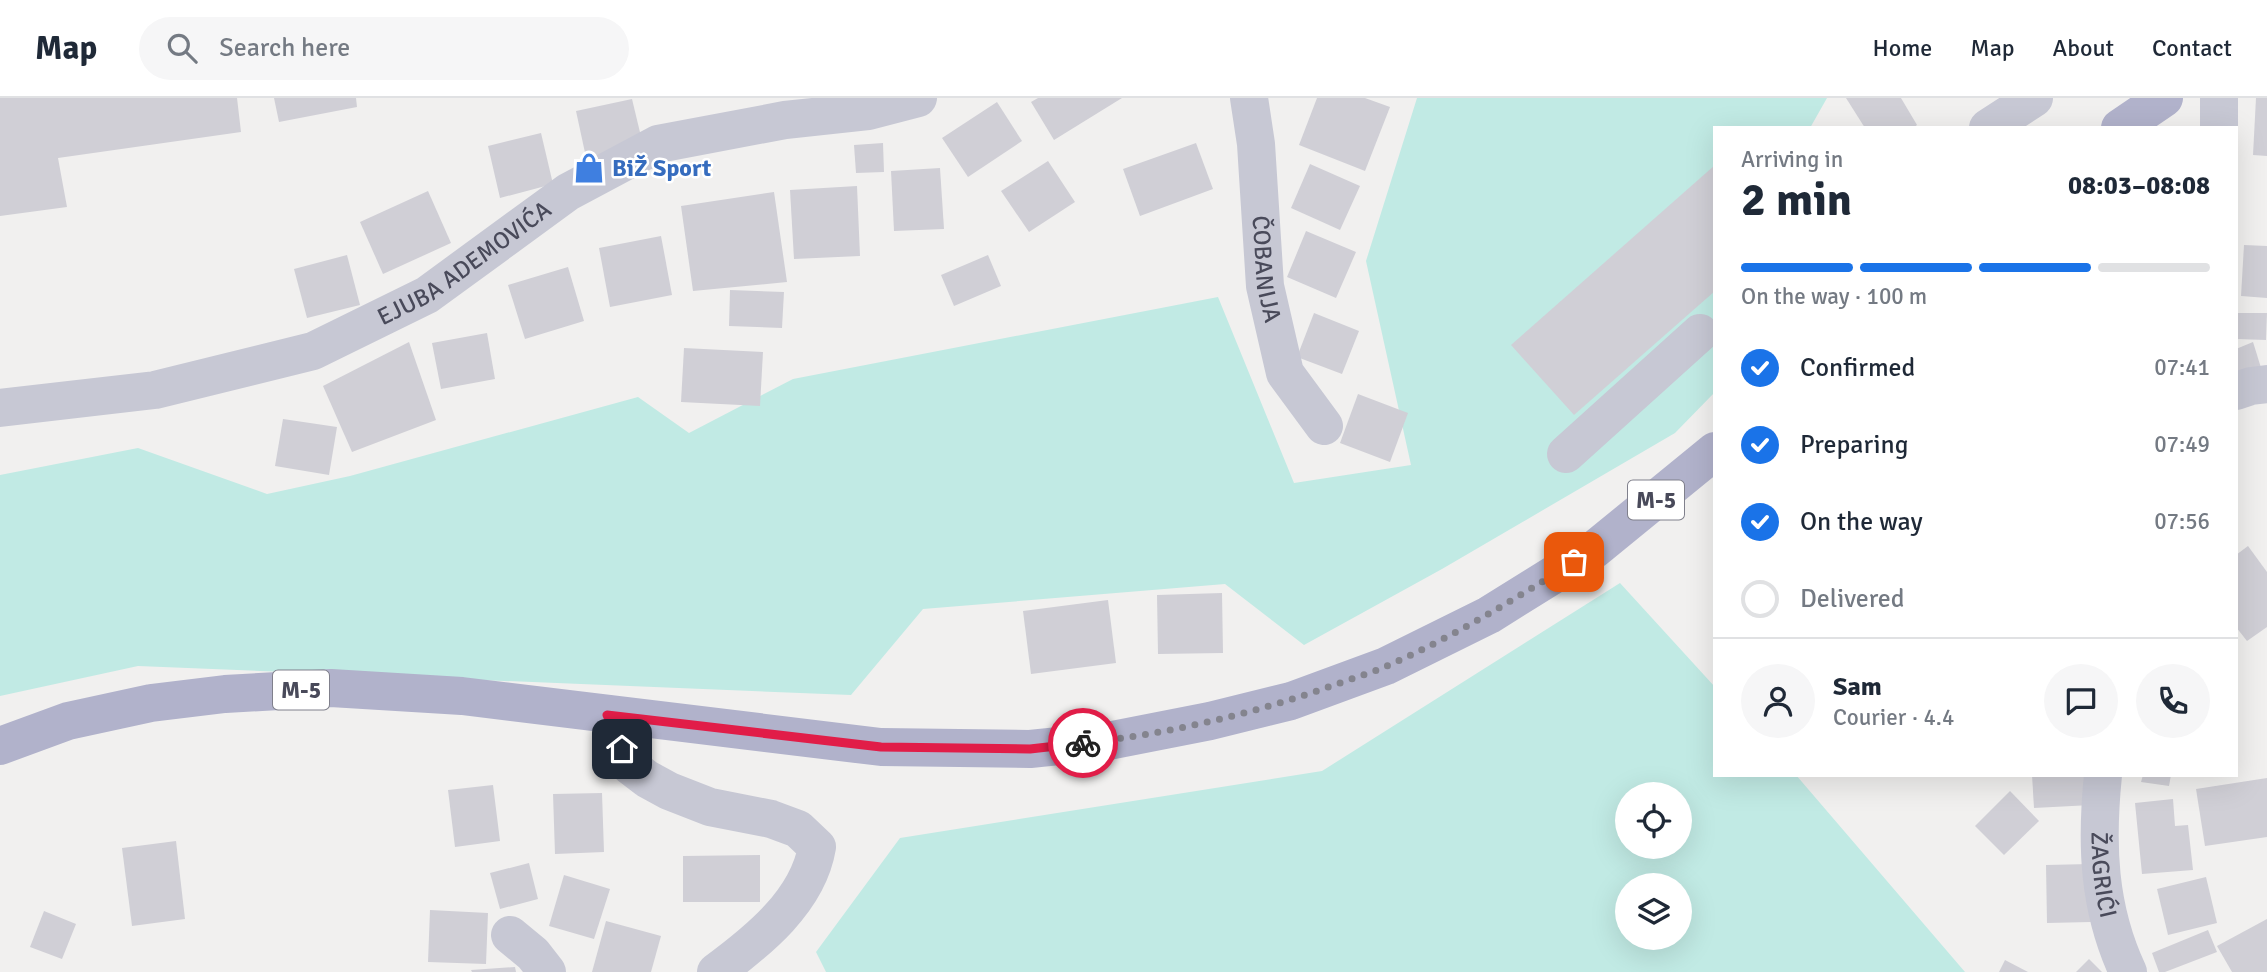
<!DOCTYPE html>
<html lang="en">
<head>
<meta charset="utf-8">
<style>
  :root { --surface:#fff; --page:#f6f6f7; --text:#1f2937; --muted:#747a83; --line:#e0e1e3; --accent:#1a73e8 }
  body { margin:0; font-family:Signika,sans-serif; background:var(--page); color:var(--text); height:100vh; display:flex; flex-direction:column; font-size:26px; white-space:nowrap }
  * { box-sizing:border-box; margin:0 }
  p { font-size:23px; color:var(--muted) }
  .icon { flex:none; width:38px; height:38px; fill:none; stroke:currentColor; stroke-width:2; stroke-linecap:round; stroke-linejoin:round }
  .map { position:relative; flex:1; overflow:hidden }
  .drawer { position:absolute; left:1713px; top:28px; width:525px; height:651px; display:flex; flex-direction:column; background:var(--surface); border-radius:0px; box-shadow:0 7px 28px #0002 }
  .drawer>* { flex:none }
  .buttons { position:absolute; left:1615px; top:684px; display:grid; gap:14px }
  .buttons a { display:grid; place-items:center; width:77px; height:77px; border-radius:50%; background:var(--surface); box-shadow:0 7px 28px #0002; font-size:35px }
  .pin { position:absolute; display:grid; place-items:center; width:60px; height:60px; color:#fff; margin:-30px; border-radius:14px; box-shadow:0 4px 10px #0006 }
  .courier { position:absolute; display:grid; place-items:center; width:70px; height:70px; margin:-35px; border:5px solid #e11d48; border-radius:50%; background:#fff; color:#222; box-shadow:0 2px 9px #0007 }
  .headline em { font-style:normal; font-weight:800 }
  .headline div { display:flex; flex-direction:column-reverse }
  .headline { display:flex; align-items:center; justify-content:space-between; height:119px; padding:0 28px }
  h1 { font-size:46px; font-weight:800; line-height:52px }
  .bar { display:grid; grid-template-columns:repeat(4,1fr); gap:10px 7px; align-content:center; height:84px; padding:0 28px }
  .bar i { height:9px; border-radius:5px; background:var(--line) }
  .bar .selected { background:var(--accent) }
  .bar p { grid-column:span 4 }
  .line { display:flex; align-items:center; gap:18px; padding:0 28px; border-top:2px solid var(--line) }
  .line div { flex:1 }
  .round { display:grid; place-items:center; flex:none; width:74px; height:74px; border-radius:37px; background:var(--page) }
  ol { padding:0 28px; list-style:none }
  li { display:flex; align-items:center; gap:21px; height:77px }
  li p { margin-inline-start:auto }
  li .icon { padding:7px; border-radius:50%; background:var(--accent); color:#fff; stroke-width:4 }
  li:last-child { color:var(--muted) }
  li i { width:38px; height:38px; border:4px solid var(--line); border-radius:50% }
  header { display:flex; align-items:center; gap:42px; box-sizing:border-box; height:98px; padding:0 35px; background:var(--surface); border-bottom:2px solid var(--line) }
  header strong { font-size:33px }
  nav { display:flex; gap:38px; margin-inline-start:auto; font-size:24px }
  .search { width:490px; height:63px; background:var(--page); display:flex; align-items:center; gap:18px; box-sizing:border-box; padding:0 24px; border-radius:38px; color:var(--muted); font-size:26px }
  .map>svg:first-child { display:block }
  .green { fill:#c1eae4; fill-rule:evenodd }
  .building { fill:#d0cfd6 }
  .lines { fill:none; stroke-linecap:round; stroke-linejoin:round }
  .minor { stroke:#c7c8d4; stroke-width:38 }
  .primary { stroke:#b1b2cb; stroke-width:38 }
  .done { stroke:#84848e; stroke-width:7; stroke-dasharray:0 12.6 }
  .route { stroke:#e11d48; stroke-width:9 }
  .labels { text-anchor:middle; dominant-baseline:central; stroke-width:5; stroke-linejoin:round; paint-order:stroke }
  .shield { fill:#fff; stroke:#80808c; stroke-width:2 }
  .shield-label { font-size:23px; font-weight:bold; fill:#494a5a }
  .shop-label { font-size:24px; font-weight:bold; fill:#366cbe; stroke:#fff; text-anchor:start }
  .street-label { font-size:24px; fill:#494a5a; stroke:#fff }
</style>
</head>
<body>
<header>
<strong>Map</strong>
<div class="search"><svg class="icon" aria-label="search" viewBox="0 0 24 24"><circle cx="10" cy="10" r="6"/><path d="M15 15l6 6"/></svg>Search here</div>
<nav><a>Home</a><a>Map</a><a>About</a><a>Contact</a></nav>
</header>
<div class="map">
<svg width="2267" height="874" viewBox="0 0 2267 874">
  <rect width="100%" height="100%" fill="#f1f0ef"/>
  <!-- green -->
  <g class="green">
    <polygon points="1417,0 1827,0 1810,30 1715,30 1715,294 1675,335 1442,471 1304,547 1225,486 923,511 851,597 138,568 0,598 0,377 138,350 267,396 350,378 638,299 689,335 793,281 1218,199 1294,385 1411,367 1366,163"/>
    <path d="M1620,485L1715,589V677H1796L1965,874H826L816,854L900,740L1322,673ZM1628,696H1680V749H1628ZM1628,788H1680V840H1628Z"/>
  </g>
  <!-- building -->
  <g class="building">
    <polygon points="0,0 237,0 241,34 58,60 67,109 0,118"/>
    <polygon points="274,0 356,0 357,9 279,24"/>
    <polygon points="1038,0 1122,0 1054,42 1031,4"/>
    <polygon points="1317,0 1365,0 1390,9 1365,73 1299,47"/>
    <polygon points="1846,0 1901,0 1917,27 1913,30 1865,30"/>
    <polygon points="2256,0 2267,0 2267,58 2253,57"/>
    <polygon points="632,1 644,51 587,64 576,13"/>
    <polygon points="997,4 1022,43 968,79 942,40"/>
    <polygon points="541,35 553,86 500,100 488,48"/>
    <polygon points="883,45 884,74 856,75 854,47"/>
    <polygon points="1196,45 1213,91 1140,118 1123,71"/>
    <polygon points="1048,63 1075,104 1029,134 1001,93"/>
    <polygon points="1310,66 1360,88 1340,132 1291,110"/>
    <polygon points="1715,67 1715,193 1574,317 1511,247"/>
    <polygon points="940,70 944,131 894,133 891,73"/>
    <polygon points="857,88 860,158 794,161 790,92"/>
    <polygon points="428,93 451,145 383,176 360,124"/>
    <polygon points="774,94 787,184 693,193 681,108"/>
    <polygon points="1306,133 1356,154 1336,200 1287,179"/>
    <polygon points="661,138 672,197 610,209 599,150"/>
    <polygon points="2244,147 2267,148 2267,200 2241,198"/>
    <polygon points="347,157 360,207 307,220 294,171"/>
    <polygon points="988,157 1001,188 954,208 941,177"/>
    <polygon points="568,169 584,223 525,241 508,187"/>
    <polygon points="730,192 784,194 782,230 729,228"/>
    <polygon points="1314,215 1359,233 1342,276 1297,259"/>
    <polygon points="2236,215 2267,215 2266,242 2236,241"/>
    <polygon points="487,235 495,281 441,291 432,245"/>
    <polygon points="409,244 436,322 352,354 323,288"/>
    <polygon points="2253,244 2262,273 2236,285 2236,251"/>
    <polygon points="684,250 763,254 760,308 681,304"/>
    <polygon points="1358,296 1408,315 1390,364 1340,345"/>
    <polygon points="283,321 337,329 329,377 275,368"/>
    <polygon points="2248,448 2267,474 2267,529 2247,543 2236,529 2236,457"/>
    <polygon points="1222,495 1223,555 1158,556 1157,497"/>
    <polygon points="1108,502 1116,565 1031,576 1023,513"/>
    <polygon points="2032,677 2090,677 2091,707 2034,710"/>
    <polygon points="2143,677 2171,677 2169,688 2141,684"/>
    <polygon points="2267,680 2267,739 2205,748 2196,691"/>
    <polygon points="493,687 500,743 455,749 448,692"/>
    <polygon points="2010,693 2039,723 2004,757 1975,728"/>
    <polygon points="602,695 604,754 555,756 553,696"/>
    <polygon points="2173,701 2175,728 2188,727 2193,772 2142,776 2135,705"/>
    <polygon points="176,743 185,821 132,828 122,750"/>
    <polygon points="760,757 760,804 683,804 683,758"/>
    <polygon points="529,765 538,801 500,811 490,775"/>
    <polygon points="2090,766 2091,824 2047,825 2046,767"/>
    <polygon points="564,777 610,791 594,841 549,828"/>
    <polygon points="2206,779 2217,825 2168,837 2157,791"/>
    <polygon points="430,812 488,815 486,866 428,864"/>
    <polygon points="44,813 76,826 62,861 30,849"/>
    <polygon points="2267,821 2267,874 2232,874 2217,848"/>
    <polygon points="606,823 661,838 651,874 592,874"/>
    <polygon points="2208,832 2217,854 2165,874 2159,874 2152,855"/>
    <polygon points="2089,861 2102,874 2076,874"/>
    <polygon points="2005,862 2028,874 1999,874"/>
    <polygon points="515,869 516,874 472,874 471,872"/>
  </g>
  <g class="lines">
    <!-- minor -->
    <g class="minor">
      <path id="s1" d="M1249,0L1256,46L1265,188L1285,275L1324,328"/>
      <polyline points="1988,30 2034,0"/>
      <polyline points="2219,30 2219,0"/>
      <polyline points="2236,293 2251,288 2267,286"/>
      <path id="s2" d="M0,310L155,292L313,253L427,197L568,94L658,46L785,22L868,13L918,0"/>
      <polyline points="1566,356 1700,235"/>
      <path d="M607,616L630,668L647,681L669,693L710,709L771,721L798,731L817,749C808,803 758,843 716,874"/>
      <path id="s3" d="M2103,677C2096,746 2098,810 2128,874"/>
      <polyline points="510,837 533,856 547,874"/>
    </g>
    <!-- primary -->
    <g class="primary">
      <polyline points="2120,30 2164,0"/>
      <polyline points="0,648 68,623 151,605 225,596 331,590 462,598 881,649 1030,651 1108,643 1210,623 1291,603 1386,568 1489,517 1595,451 1715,353"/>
    </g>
  </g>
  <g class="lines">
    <!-- done -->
    <path class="done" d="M1083,645C1169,636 1256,615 1337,586C1354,580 1371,575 1387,568C1453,539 1513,502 1574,464"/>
    <!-- route -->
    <polyline class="route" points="622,651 607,617 881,649 1030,651 1083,645"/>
  </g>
  <!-- icons -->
  <defs>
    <g id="shop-bare" transform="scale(2.415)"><path d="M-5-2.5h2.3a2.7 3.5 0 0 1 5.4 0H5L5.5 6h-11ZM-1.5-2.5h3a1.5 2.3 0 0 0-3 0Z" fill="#3f7fe0" stroke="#fff" stroke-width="2.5" paint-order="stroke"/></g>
  </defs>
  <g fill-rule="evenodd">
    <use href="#shop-bare" x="589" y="70"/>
  </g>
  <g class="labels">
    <!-- shield labels -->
    <g class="shield">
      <rect x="1628" y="382.5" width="56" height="39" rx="5"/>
      <rect x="273" y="572.5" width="56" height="39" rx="5"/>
    </g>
    <g class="shield-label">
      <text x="1656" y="402">M-5</text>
      <text x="301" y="592">M-5</text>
    </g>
    <!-- shop labels -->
    <g class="shop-label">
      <text x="612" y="70">BiŽ Sport</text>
    </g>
    <!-- street labels -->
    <g class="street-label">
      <text stroke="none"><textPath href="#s2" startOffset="494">EJUBA ADEMOVIĆA</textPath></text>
      <text stroke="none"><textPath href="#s1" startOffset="172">ČOBANIJA</textPath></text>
      <text stroke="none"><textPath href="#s3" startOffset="100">ŽAGRIĆI</textPath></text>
    </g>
  </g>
</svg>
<div class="buttons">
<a><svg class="icon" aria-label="locate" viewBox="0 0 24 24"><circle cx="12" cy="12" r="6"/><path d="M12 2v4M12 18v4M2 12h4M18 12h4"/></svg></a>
<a><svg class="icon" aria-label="layers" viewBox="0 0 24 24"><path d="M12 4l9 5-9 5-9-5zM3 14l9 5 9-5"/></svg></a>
</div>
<div class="pin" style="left:1574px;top:464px;background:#ea580c"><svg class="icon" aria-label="bag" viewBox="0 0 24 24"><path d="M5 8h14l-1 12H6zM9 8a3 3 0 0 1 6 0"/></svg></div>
<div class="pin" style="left:622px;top:651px;background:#1f2937"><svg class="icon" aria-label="home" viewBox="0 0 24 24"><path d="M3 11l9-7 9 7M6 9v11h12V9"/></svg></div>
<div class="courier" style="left:1083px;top:645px"><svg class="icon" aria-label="bike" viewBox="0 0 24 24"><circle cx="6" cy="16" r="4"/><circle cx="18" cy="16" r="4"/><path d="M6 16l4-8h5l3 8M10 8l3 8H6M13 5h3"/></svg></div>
<section class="drawer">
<div class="headline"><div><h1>2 min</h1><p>Arriving in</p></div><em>08:03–08:08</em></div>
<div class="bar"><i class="selected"></i><i class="selected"></i><i class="selected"></i><i></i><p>On the way · 100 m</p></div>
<ol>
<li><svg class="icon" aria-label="check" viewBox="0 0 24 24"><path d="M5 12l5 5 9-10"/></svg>Confirmed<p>07:41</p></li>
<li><svg class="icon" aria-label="check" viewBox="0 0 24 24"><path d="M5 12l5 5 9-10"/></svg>Preparing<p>07:49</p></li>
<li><svg class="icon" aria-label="check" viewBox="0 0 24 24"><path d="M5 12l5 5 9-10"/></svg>On the way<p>07:56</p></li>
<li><i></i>Delivered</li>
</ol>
<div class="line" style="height:126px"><a class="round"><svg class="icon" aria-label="person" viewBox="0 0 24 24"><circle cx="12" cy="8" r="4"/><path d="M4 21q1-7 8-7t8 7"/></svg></a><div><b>Sam</b><p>Courier · 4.4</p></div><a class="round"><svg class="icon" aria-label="chat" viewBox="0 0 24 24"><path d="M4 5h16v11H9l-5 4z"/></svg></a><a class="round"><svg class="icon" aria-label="phone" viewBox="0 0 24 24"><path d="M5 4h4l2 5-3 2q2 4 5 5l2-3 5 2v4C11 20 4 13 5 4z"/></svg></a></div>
</section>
</div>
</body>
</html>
